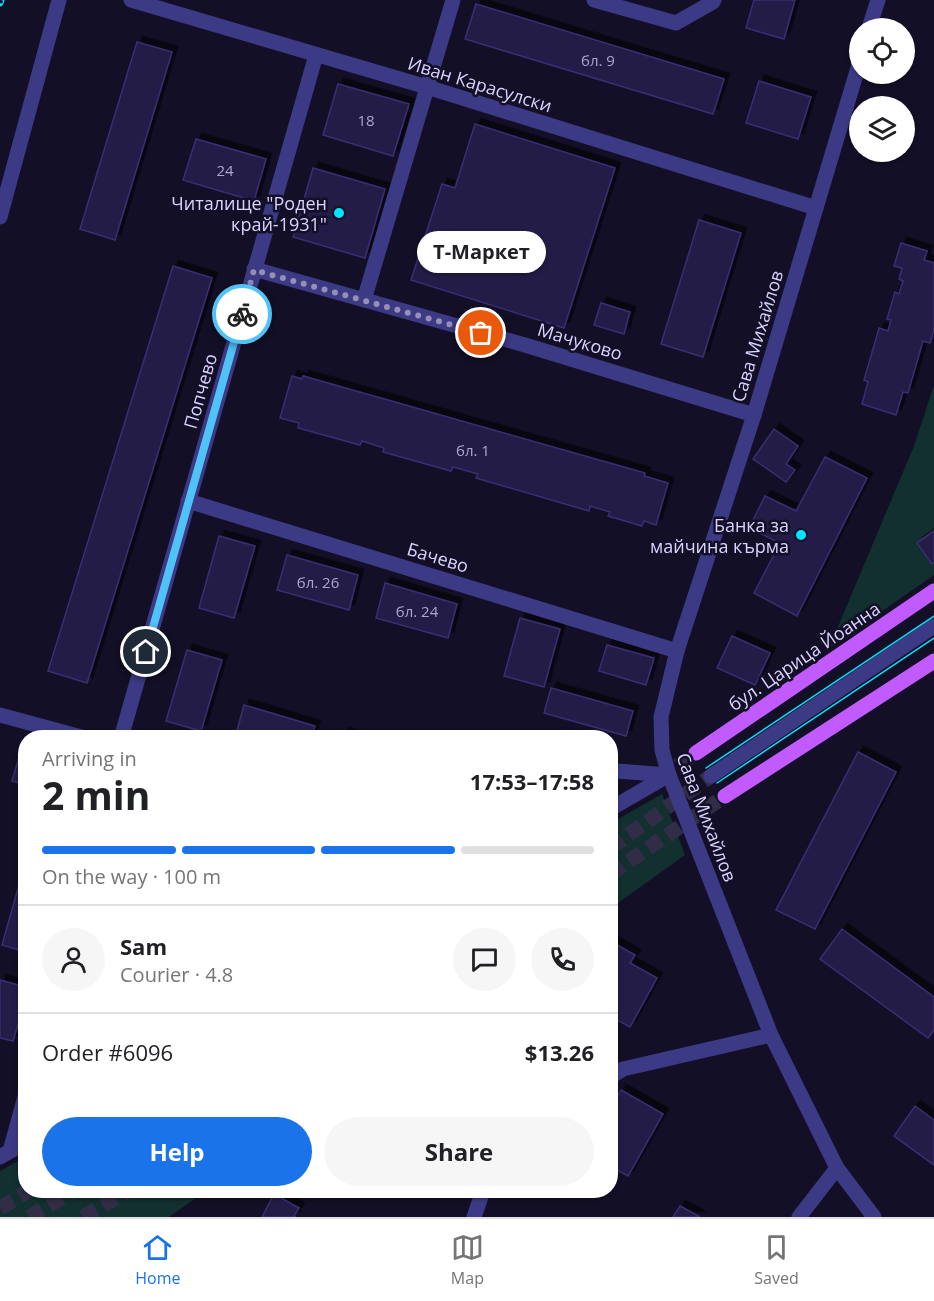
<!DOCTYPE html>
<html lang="en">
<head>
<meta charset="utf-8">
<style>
  :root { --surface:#fff; --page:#f6f6f6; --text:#202124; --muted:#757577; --line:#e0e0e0; --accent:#1a73e8 }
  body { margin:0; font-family:"Open Sans",sans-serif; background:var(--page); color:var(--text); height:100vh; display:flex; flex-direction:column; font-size:22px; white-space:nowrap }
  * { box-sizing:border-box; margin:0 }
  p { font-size:20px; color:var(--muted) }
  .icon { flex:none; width:33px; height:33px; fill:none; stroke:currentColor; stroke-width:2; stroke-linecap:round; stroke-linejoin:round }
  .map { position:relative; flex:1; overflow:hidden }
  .sheet { position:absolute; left:18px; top:730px; width:600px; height:468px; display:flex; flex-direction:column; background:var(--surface); border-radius:24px; box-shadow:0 2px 4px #0004 }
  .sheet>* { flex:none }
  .controls { position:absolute; left:849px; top:18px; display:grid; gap:12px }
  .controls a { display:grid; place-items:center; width:66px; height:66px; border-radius:50%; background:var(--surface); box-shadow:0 2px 4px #0004; font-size:30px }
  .pin { position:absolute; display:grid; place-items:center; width:51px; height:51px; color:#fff; margin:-26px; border:3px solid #fff; border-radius:50%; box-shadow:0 2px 6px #0007 }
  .courier { position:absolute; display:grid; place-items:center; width:60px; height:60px; margin:-30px; border:4px solid #4fc3f7; border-radius:50%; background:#fff; color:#222; box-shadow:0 2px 8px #0007 }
  .bubble { position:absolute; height:42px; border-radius:21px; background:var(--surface); box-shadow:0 2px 4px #0004; font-size:20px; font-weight:700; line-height:42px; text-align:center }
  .head em { font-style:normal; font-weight:700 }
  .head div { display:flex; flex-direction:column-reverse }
  .head { display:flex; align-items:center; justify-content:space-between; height:102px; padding:0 24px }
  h1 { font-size:39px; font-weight:700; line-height:45px }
  .bar { display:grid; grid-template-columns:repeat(4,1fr); gap:9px 6px; align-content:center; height:72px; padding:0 24px }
  .bar i { height:8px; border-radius:4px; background:var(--line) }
  .bar .current { background:var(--accent) }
  .bar p { grid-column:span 4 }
  .line { display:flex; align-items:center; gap:15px; padding:0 24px; border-top:2px solid var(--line) }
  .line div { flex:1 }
  .round { display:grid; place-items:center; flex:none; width:63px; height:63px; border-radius:32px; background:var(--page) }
  .action { display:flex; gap:12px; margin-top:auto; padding:12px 24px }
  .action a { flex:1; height:69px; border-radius:36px; background:var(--accent); color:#fff; font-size:24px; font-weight:700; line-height:69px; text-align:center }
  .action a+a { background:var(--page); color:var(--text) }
  .menu { display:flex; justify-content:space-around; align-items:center; height:84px; border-top:2px solid var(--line); background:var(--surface); font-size:16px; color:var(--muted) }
  .menu a { display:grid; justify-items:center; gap:3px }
  .menu .current { color:var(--accent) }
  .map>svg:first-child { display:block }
  .green { fill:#12302f }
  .building { fill:#241b47; stroke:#3b2d73; stroke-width:1.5; filter:url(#shadow) }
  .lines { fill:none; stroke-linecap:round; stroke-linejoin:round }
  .minor-tunnel { stroke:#312d47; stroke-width:15; stroke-dasharray:15 8; stroke-linecap:butt }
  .major-tunnel { stroke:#312d47; stroke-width:15; stroke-dasharray:15 8; stroke-linecap:butt }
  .minor { stroke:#3d3a85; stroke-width:15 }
  .major { stroke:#c25bff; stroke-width:15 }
  .tram { stroke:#00e5ff; stroke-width:1.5 }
  .rail-casing { stroke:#00e5ff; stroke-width:7 }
  .rail { stroke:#130f26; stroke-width:4.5; stroke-dasharray:14; stroke-linecap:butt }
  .done { stroke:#948fb3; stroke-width:6; stroke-dasharray:0 10.8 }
  .route { stroke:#4fc3f7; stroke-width:8 }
  .poi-dot { fill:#00e5ff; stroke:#130f26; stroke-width:2 }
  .labels { text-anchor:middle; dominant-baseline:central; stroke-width:5; stroke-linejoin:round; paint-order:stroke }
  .number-label { font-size:15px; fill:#aca6d1 }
  .street-label { font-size:18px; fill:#d9d4ff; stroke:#130f26 }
  .poi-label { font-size:18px; fill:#d9d4ff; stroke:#130f26; text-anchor:end }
</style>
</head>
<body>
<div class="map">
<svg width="934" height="1217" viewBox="0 0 934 1217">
  <defs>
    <filter id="shadow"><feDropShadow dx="5.5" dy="-5.5" stdDeviation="0" flood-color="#0009"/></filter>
  </defs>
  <rect width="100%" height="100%" fill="#130f26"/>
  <!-- green -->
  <g class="green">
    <polygon points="934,385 934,575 829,648 914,446"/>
    <polygon points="662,794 685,855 611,908 611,823"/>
    <polygon points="25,1157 26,1191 206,1191 169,1217 0,1217 0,1171"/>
  </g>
  <!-- building -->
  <g class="building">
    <polygon points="754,0 795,0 784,39 746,28"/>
    <polygon points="476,4 724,79 713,114 465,39"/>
    <polygon points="137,42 172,52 115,240 80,229"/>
    <polygon points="759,81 811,97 798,139 746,123"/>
    <polygon points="338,84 409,104 393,156 323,135"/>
    <polygon points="475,124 615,168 564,328 411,280 442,184 455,188"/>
    <polygon points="196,139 266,159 254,201 183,180"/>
    <polygon points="313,168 385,189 365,258 293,237"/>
    <polygon points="699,220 741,233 703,357 661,344"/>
    <polygon points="901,243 927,251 924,260 934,263 934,330 930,343 923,341 908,393 903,392 896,415 862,404 868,382 864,380 879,328 888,331 891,320 887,319 895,292 899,294 903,281 899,279 902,268 894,266"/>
    <polygon points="173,266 212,278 87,683 48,671"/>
    <polygon points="601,303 630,312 624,334 594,325"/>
    <polygon points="292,376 302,379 303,376 645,473 644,476 668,483 656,525 644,521 642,526 608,516 610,512 590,506 589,511 476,478 478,474 453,467 451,471 383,452 384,448 362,441 360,445 298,428 299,423 280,418"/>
    <polygon points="774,429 798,446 786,464 795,470 786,482 753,459"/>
    <polygon points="825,457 867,478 797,616 754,593 780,543 749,528 765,496 796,511"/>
    <polygon points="934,531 934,563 932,564 917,543"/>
    <polygon points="219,536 255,546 234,618 199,608"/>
    <polygon points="287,555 358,575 349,610 277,590"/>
    <polygon points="385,583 457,604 448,638 376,618"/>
    <polygon points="520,618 560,629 544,687 504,676"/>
    <polygon points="732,636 770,653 755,685 717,668"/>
    <polygon points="607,645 654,658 646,685 599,671"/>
    <polygon points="187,650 222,660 201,731 166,721"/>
    <polygon points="551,688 633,711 626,736 544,713"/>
    <polygon points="244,705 315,726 311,738 235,738"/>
    <polygon points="343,733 358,738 341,738"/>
    <polygon points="25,737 29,738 26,738 26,785 12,781"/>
    <polygon points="858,752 896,772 815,929 776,910"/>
    <polygon points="26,862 26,895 17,892"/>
    <polygon points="17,892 26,895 26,952 2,945"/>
    <polygon points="842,929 934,997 934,1030 928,1038 820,959"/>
    <polygon points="610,941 635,955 630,963 657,978 630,1027 610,1016"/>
    <polygon points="0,980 26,987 26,998 13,1041 0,1038"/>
    <polygon points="621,1090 663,1114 628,1176 610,1166 610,1110"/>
    <polygon points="915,1106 934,1120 934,1165 894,1136"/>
    <polygon points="274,1194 299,1208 294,1216 296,1217 262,1217"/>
    <polygon points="680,1206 700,1217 673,1217"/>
  </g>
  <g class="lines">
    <!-- minor-tunnel -->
    <g class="minor-tunnel">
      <polyline points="610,848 711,776"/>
      <polyline points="29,1217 73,1191"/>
    </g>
    <!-- major-tunnel -->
    <g class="major-tunnel">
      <polyline points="659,779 696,753"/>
      <polyline points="610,874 725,796"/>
      <polyline points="0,1208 28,1191"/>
      <polyline points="83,1217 128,1191"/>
    </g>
    <!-- minor -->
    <g class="minor">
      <polyline points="131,0 427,87 816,208"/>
      <polyline points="594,0 676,23 713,2 714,0"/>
      <polyline points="869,28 878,0"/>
      <polyline points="860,61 754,415 677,651 661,717 662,750 669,775 771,1035 837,1168 874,1217"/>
      <polyline points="0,217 59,0"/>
      <polyline points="254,269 525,345 754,415"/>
      <polyline points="364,300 453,0"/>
      <polyline points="188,501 677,651"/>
      <polyline points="0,715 85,738"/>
      <polyline points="121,738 316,55"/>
      <polyline points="610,772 617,771 669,775"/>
      <polyline points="711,776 934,626"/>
      <polyline points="610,809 669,775"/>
      <polyline points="610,1077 623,1069 771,1035"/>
      <polyline points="10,1151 26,1093"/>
      <polyline points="0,1157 26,1142"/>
      <polyline points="474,1217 483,1191"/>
      <polyline points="799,1217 837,1168"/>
    </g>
    <!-- major -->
    <g class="major">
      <polyline points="696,753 934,591"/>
      <polyline points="725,796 934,661"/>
    </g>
    <!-- tram -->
    <g class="tram">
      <polyline points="706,768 934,616"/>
      <polyline points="717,783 934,638"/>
    </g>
    <!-- rail casing -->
    <g class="rail-casing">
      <polyline id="rail" points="0,3 1,0"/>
    </g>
    <!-- rail -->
    <use href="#rail" class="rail"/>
  </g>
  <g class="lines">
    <!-- done -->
    <polyline class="done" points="242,314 254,270 481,333"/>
    <!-- route -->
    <polyline class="route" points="146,652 242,314"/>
  </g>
  <!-- markers -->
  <g class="poi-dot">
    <circle cx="339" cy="213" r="6"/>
    <circle cx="801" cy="535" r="6"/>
  </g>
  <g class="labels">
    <!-- number labels -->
    <g class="number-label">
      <text x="598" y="60">бл. 9</text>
      <text x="366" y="120">18</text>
      <text x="225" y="170">24</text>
      <text x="473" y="450">бл. 1</text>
      <text x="318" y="582">бл. 26</text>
      <text x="417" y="611">бл. 24</text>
    </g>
    <!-- street labels -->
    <g class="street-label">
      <text transform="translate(480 84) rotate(17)">Иван Карасулски</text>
      <text transform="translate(757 336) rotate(-73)">Сава Михайлов</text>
      <text transform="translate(580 341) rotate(17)">Мачуково</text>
      <text transform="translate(200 391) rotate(-74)">Попчево</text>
      <text transform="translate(438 557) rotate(17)">Бачево</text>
      <text transform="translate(804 656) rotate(-34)">бул. Царица Йоанна</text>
      <text transform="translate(707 817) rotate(69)">Сава Михайлов</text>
    </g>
    <!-- poi labels -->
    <g class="poi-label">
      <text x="327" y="203">Читалище "Роден<tspan x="327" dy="21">край-1931"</tspan></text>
      <text x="789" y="525">Банка за<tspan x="789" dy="21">майчина кърма</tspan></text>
    </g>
  </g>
</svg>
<div class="controls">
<a><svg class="icon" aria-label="locate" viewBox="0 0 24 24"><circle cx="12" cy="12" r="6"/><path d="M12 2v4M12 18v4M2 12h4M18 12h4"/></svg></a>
<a><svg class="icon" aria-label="layers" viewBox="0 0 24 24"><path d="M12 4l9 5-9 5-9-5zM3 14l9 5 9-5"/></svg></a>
</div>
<div class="pin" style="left:481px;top:333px;background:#ea580c"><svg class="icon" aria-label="bag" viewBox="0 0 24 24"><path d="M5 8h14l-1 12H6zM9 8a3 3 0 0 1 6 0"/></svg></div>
<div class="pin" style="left:146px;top:652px;background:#1f2937"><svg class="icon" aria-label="home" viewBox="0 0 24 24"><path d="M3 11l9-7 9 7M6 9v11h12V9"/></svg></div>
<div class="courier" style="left:242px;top:314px"><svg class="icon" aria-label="bike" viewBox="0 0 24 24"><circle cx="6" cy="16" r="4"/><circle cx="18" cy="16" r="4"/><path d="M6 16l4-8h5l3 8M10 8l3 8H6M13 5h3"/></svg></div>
<div class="bubble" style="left:417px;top:231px;width:129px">Т-Маркет</div>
<section class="sheet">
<div class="head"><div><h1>2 min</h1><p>Arriving in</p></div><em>17:53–17:58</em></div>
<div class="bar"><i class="current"></i><i class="current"></i><i class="current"></i><i></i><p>On the way · 100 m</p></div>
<div class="line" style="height:108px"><a class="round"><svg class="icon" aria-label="person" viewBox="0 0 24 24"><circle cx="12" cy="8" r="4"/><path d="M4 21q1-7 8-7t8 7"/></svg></a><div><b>Sam</b><p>Courier · 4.8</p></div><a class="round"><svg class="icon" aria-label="chat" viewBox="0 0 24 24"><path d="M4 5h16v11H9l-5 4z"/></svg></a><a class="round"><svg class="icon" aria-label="phone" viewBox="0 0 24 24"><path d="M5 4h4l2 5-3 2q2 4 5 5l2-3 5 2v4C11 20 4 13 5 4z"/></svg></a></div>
<div class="line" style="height:78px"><div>Order #6096</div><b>$13.26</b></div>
<div class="action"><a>Help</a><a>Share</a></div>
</section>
</div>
<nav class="menu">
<a class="current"><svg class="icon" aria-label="home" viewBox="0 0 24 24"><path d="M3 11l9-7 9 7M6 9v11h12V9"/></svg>Home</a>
<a><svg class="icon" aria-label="map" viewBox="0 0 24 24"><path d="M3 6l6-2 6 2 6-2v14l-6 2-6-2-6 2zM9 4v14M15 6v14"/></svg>Map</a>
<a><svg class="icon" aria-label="saved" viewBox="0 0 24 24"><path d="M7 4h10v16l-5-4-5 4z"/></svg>Saved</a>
</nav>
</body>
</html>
